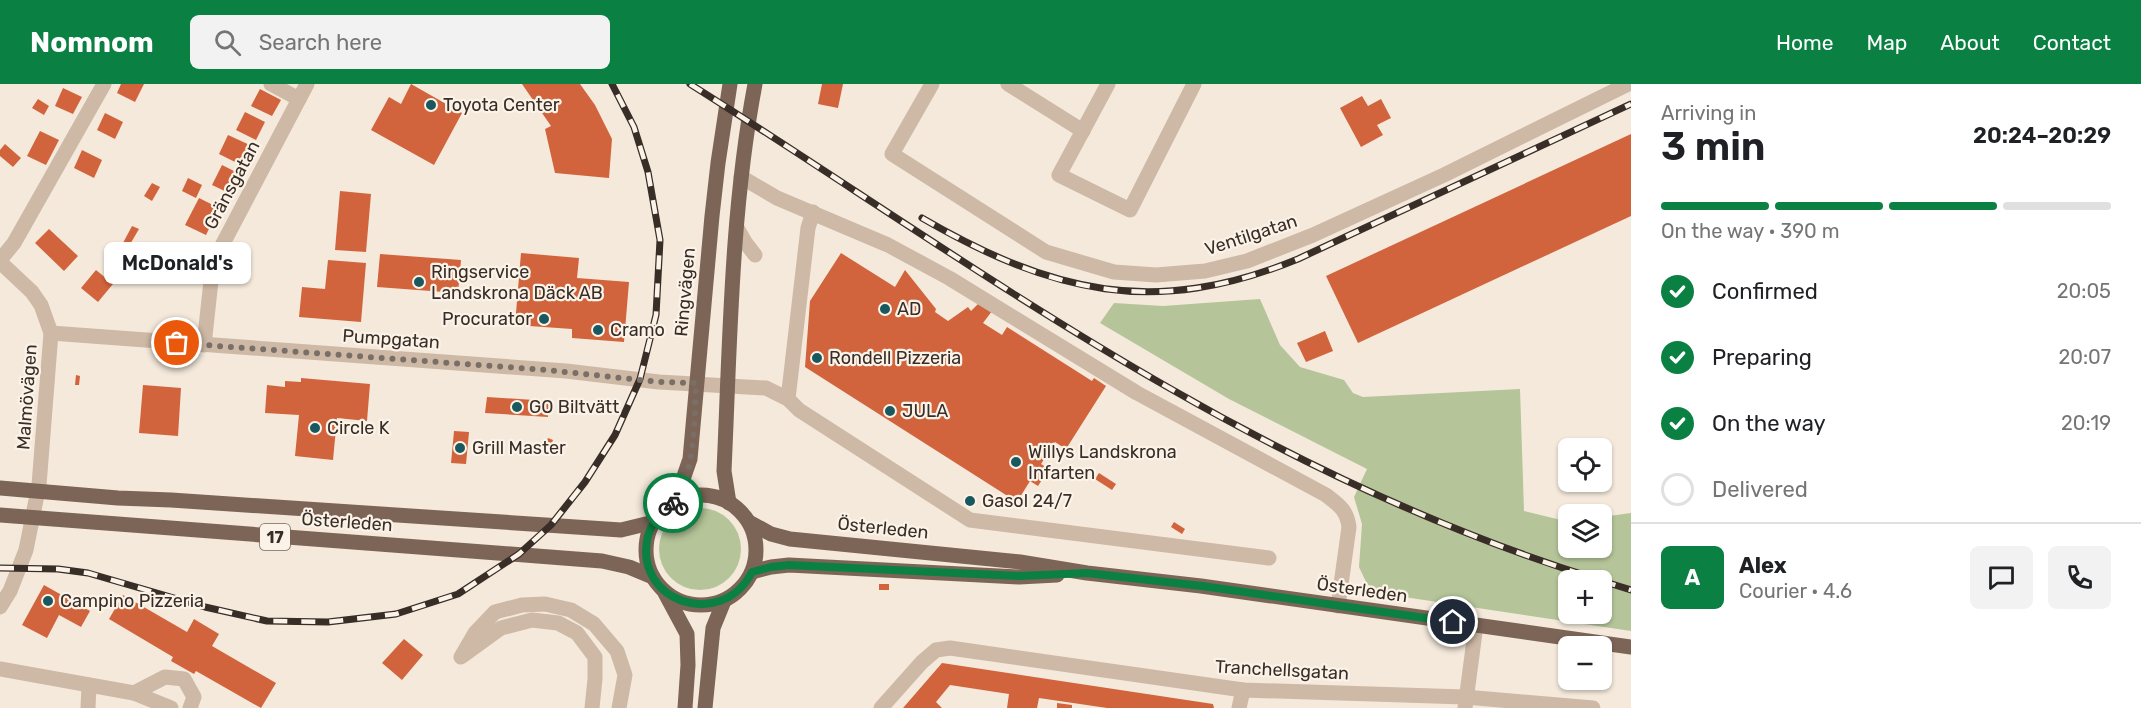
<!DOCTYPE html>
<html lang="en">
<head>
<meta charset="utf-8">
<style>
  :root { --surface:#fff; --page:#f2f2f2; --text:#202124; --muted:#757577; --line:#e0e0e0; --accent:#0b8043 }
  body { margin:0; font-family:Rubik,sans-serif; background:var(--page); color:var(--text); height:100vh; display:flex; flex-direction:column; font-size:22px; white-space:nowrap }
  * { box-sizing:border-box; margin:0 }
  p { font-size:20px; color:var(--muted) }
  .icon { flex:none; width:33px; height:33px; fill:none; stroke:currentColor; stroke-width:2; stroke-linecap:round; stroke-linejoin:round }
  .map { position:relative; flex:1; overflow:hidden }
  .drawer { display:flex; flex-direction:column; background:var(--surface); width:510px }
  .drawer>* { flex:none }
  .buttons { position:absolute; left:1558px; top:354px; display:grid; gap:12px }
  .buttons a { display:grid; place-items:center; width:54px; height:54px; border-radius:9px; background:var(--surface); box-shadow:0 2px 4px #0004; font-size:30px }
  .pin { position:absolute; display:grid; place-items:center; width:51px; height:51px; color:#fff; margin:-26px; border:3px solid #fff; border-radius:50%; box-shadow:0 2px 6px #0007 }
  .courier { position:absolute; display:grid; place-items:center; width:60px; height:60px; margin:-30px; border:4px solid #0b8043; border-radius:50%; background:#fff; color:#222; box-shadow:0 2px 8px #0007 }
  .bubble { position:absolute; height:42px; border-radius:9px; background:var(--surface); box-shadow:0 2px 4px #0004; font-size:20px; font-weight:600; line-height:42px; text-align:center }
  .overview em { font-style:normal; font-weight:600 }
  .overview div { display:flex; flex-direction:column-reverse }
  .overview { display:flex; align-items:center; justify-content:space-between; height:102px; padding:0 30px }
  h1 { font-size:39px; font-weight:600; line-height:45px }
  .bar { display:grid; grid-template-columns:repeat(4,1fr); gap:9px 6px; align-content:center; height:72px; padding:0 30px }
  .bar i { height:8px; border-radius:4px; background:var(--line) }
  .bar .selected { background:var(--accent) }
  .bar p { grid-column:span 4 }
  .line { display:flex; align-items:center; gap:15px; padding:0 30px; border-top:2px solid var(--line) }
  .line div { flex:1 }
  .round { display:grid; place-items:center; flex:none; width:63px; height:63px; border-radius:9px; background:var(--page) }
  ol { padding:0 30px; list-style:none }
  li { display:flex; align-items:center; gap:18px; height:66px }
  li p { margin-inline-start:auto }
  li .icon { padding:6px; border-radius:50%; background:var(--accent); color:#fff; stroke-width:4 }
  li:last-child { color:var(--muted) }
  li i { width:33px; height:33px; border:3px solid var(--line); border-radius:50% }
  header { display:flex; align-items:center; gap:36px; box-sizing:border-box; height:84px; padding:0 30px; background:var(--accent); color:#fff }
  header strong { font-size:28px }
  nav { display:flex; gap:33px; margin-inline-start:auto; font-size:21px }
  .search { width:420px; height:54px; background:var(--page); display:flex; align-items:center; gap:15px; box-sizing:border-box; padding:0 21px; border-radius:9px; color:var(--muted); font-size:22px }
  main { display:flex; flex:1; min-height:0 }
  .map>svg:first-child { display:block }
  .green { fill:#b5c599; fill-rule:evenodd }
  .building { fill:#d1643c }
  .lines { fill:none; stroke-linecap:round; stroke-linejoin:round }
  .minor { stroke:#cdb9a5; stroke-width:15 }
  .major { stroke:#7c6457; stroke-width:15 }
  .rail-casing { stroke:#392d27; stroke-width:7 }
  .rail { stroke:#fbf3e8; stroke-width:4.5; stroke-dasharray:14; stroke-linecap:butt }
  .done { stroke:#7a6f66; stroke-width:6; stroke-dasharray:0 10.8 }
  .route { stroke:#0b8043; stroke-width:8 }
  .poi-dot { fill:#19585e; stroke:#fbf3e8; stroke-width:2 }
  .labels { text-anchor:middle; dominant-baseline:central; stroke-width:4.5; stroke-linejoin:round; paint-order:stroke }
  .shield { fill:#fbf3e8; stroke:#736861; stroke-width:1.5 }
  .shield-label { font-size:16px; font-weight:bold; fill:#392d27 }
  .poi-label { font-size:18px; fill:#392d27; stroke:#fbf3e8; text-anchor:start }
  .street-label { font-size:18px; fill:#392d27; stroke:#fbf3e8 }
</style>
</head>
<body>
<header>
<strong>Nomnom</strong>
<div class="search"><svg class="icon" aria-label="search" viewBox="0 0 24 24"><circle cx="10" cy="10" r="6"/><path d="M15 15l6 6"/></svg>Search here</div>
<nav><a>Home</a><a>Map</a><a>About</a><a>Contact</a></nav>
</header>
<main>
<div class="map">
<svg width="1631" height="624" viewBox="0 0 1631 624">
  <rect width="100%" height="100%" fill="#f4e9db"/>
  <!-- green -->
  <g class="green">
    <path d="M1260,215L1280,261L1300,283L1344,296L1353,309L1363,313L1520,305L1524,427L1569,438V464H1602V433L1631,429V547L1384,510L1367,500L1359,483L1362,440L1354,413L1367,385L1229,315L1100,239L1114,219L1163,222ZM1569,496H1602V530H1569Z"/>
    <circle cx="700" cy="465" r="41"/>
  </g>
  <!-- building -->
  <g class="building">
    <polygon points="121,0 144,0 135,18 117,9"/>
    <polygon points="411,0 462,29 434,81 371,46 389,13 401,20"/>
    <polygon points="522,0 580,0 595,21 612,55 609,94 555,89 545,45 551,42"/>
    <polygon points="822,0 843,0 838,24 818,20"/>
    <polygon points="63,4 82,13 73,30 55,22"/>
    <polygon points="260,5 281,16 272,32 251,22"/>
    <polygon points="1362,12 1368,22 1381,15 1391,34 1377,41 1383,51 1361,63 1340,24"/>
    <polygon points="38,15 49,22 44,31 32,24"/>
    <polygon points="245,28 265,38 256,56 236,46"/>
    <polygon points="105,29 123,38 115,55 97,46"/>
    <polygon points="40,47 59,56 46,81 27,72"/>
    <polygon points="1631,50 1631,132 1358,259 1326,192"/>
    <polygon points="228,51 252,62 243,82 219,70"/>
    <polygon points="5,60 21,74 13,83 0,72 0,66"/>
    <polygon points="82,66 102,76 94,94 74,84"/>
    <polygon points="222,81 238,89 229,109 212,101"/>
    <polygon points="188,94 202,101 196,114 182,107"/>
    <polygon points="152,99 160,103 152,117 144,112"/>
    <polygon points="340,107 371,110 366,168 335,166"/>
    <polygon points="199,114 219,124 206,151 185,141"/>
    <polygon points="132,142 139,145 129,162 123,159"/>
    <polygon points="49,145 78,172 64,187 35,159"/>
    <polygon points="175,161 193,170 181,195 162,186"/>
    <polygon points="521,169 579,174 577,194 629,198 624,258 572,254 572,245 515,241"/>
    <polygon points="841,169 895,203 905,186 936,225 935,228 948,237 968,223 971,227 979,219 992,227 983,239 1002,251 1007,243 1092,297 1094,294 1106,302 1066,365 1055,358 1041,380 1049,385 1038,402 1030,397 1017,418 805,283 810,217"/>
    <polygon points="128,170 135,177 126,188 119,181"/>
    <polygon points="380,170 461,176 458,209 377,203"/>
    <polygon points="328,176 366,179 361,238 299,233 302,203 325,205"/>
    <polygon points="96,186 113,200 98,218 81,204"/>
    <polygon points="1325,247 1333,267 1306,278 1297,259"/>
    <polygon points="76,291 80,292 79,301 75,301"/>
    <polygon points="301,294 370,300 367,337 337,334 333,376 295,372 299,331 265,329 267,301 285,303 285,297 301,298"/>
    <polygon points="143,301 181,304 178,352 139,349"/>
    <polygon points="487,313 549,317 548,333 485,329"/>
    <polygon points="454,347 469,348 466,380 451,379"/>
    <polygon points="548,354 553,356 548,369 543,366"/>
    <polygon points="1099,389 1116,400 1112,406 1095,395"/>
    <polygon points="1174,438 1185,445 1182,450 1171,443"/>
    <rect x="879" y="500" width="10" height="6"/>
    <polygon points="44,501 90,527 81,543 59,531 47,554 22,541"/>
    <polygon points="123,511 187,548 194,535 219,550 212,562 276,599 261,624 196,587 194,590 171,577 173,573 109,535"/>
    <polygon points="404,555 423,571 402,596 382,579"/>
    <polygon points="942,579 1213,620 1214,624 1107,624 1039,614 1037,624 1007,624 1009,610 950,601 936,618 942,624 903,624"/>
    <polygon points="1057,619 1072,621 1072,624 1057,624"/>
  </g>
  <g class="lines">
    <!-- minor -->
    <g class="minor">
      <polyline points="271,0 299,15"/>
      <polyline points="932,0 892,70 1046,168 1114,188 1156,191 1205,187 1247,177 1313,151 1444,91 1628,0"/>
      <polyline points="1008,0 1083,47"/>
      <polyline points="1108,0 1059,91 1130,126 1194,0"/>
      <path d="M741,93L777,114L888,161L949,194L1137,309L1326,411C1339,421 1347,426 1349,443L1338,522"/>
      <polyline points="737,144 745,158 755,171"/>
      <polyline points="0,176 14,159 104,0"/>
      <polyline points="0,178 32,208 41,221 51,249 39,401 26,466 10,507 0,523"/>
      <polyline points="51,249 566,287 659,298 766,304 788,315 799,326 970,436 1269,474"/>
      <polyline points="204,261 211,197 217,171 307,0"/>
      <polyline points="788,315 808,144 813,128"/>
      <polyline points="0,585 134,609 171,624"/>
      <polyline points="134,609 165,593 184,595 194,613 190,624"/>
      <polyline points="88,624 89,601"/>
      <polyline points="592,624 595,595 595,573 577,549 558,539 532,536 501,544 461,573 475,549 495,528 522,521 545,520 571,526 594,540 617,567 625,591 619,624"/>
      <polyline points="881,624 922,578 936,566 950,564 1243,606 1465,613 1593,624"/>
      <polyline points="1239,624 1243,606"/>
      <polyline points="1465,624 1476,541"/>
    </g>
    <!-- major -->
    <g class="major">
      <polyline points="0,404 118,414 171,416 621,446 654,438"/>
      <circle cx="701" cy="466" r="55"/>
      <polyline points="675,418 690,375 712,132 718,79 730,0"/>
      <path d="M729,419L724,387C730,258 731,127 755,0"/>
      <polyline points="0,431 602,477 629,483 653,493"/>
      <polyline points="749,438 771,450 790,455 1020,478 1087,489 1201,502 1631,563"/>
      <polyline points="752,488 771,483 789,481 1019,493 1057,491"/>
      <polyline points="665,509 687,550 688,581 685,624"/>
      <polyline points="705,624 713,544 724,517"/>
    </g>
    <!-- rail casing -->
    <g class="rail-casing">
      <g id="rail">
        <path d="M690,0C850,101 1006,211 1171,305C1307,383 1451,450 1600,496"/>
        <path d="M922,134C1052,209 1154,234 1298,175L1631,20"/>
        <polyline points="0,484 58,485 88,489 205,523 267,537 328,538 396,530 458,510 519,470 551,441 585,398 615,351 640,295 656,231 660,156 648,88 634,43 612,0"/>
        <polyline points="1602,497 1631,506"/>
      </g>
    </g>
    <!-- rail -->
    <use href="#rail" class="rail"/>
  </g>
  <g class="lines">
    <!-- done -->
    <path class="done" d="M177,259L547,286L659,298L696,299C694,334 696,392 673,419"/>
    <!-- route -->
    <path class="route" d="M673,419C661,427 652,438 648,452C632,517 721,548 752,488L771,483L789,481L1019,492L1087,489L1202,502L1453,538"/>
  </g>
  <!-- markers -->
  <g class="poi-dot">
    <circle cx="431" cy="21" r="6"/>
    <circle cx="419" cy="198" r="6"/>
    <circle cx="885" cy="225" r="6"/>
    <circle cx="544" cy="235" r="6"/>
    <circle cx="598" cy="246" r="6"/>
    <circle cx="817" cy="274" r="6"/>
    <circle cx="517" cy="323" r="6"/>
    <circle cx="890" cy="327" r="6"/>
    <circle cx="315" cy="344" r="6"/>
    <circle cx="460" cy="364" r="6"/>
    <circle cx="1016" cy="378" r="6"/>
    <circle cx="970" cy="417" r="6"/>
    <circle cx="48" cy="517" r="6"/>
  </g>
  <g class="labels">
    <!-- shield labels -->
    <rect class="shield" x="260" y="440" width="30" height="26" rx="4.5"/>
    <g class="shield-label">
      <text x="275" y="453">17</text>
    </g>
    <!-- poi labels -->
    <g class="poi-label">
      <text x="443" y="21">Toyota Center</text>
      <text x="431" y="188">Ringservice<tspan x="431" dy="21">Landskrona Däck AB</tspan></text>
      <text x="897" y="225">AD</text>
      <text x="532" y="235" text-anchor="end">Procurator</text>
      <text x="610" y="246">Cramo</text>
      <text x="829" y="274">Rondell Pizzeria</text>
      <text x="529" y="323">GO Biltvätt</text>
      <text x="902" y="327">JULA</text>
      <text x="327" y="344">Circle K</text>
      <text x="472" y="364">Grill Master</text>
      <text x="1028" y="368">Willys Landskrona<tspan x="1028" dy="21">Infarten</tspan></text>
      <text x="982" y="417">Gasol 24/7</text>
      <text x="60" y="517">Campino Pizzeria</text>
    </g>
    <!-- street labels -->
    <g class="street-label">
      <text transform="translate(232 101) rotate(-62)">Gränsgatan</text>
      <text transform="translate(1251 151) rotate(-18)">Ventilgatan</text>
      <text transform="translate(685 208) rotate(-85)">Ringvägen</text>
      <text transform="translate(391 255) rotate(4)">Pumpgatan</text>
      <text transform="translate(27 313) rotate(-86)">Malmövägen</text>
      <text transform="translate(347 438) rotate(4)">Österleden</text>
      <text transform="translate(883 444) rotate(6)">Österleden</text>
      <text transform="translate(1362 506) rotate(8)">Österleden</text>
      <text transform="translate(1282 586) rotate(3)">Tranchellsgatan</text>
    </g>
  </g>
</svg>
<div class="buttons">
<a><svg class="icon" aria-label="locate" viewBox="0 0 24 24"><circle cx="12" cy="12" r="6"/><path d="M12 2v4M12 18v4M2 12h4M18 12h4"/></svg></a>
<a><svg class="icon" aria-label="layers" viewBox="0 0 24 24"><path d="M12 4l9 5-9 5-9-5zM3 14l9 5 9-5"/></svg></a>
<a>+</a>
<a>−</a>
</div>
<div class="pin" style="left:177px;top:259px;background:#ea580c"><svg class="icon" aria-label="bag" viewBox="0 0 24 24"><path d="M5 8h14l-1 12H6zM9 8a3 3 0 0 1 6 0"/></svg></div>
<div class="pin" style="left:1453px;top:538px;background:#1f2937"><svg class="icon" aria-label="home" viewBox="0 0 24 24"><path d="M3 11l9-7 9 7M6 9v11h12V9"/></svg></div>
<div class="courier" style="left:673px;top:419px"><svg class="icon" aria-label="bike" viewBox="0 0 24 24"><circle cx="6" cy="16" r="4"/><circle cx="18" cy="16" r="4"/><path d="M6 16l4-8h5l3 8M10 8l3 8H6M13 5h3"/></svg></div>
<div class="bubble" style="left:104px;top:158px;width:147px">McDonald's</div>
</div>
<section class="drawer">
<div class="overview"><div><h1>3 min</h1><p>Arriving in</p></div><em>20:24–20:29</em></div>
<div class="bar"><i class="selected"></i><i class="selected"></i><i class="selected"></i><i></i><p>On the way · 390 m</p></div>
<ol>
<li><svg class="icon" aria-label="check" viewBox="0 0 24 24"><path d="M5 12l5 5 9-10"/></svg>Confirmed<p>20:05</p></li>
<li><svg class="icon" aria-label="check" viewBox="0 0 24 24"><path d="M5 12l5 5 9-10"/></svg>Preparing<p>20:07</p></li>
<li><svg class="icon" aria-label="check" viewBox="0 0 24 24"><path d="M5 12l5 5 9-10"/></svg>On the way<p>20:19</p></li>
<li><i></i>Delivered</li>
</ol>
<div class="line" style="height:108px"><b class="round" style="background:var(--accent);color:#fff">A</b><div><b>Alex</b><p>Courier · 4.6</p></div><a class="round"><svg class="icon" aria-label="chat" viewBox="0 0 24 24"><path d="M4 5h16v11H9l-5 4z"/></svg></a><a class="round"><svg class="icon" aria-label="phone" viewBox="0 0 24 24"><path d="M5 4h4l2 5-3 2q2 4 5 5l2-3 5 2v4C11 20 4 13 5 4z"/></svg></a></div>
</section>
</main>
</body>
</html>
